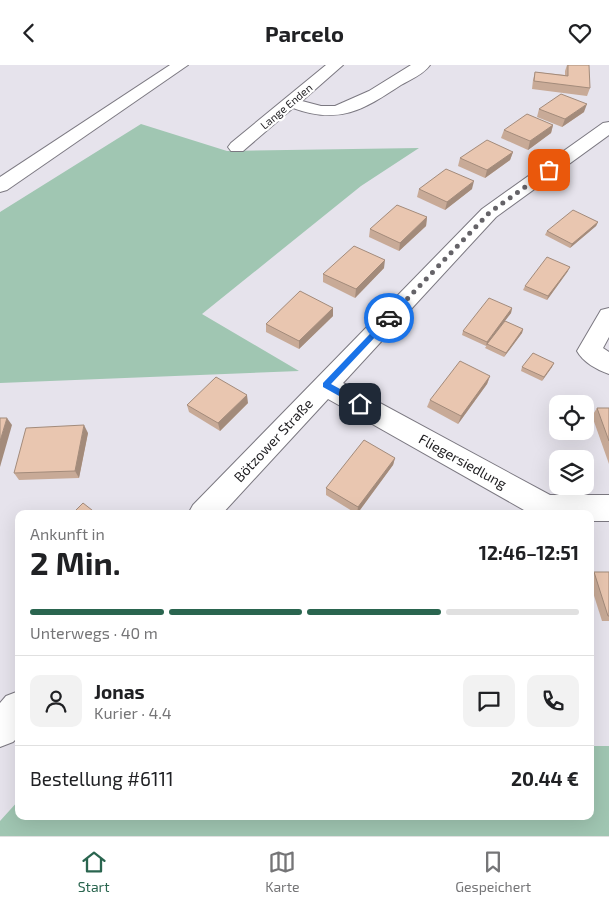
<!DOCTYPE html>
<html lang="de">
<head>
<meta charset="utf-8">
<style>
  :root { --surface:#fff; --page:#f2f2f2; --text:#202124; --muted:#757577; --line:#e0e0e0; --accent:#2a654f }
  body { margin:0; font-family:"Exo 2",sans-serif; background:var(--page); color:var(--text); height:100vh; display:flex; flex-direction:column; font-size:19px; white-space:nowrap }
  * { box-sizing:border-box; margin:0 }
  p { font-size:16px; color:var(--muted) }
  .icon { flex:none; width:28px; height:28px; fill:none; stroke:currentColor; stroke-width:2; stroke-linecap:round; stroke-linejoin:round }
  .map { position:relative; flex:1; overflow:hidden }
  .drawer { position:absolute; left:15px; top:445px; width:579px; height:310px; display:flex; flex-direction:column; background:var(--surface); border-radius:10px; box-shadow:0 5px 20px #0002 }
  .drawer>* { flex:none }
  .buttons { position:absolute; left:549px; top:330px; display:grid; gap:10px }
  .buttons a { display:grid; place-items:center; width:45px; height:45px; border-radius:10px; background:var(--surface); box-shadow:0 5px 20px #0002; font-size:25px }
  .pin { position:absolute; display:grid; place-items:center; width:42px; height:42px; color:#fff; margin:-21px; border-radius:10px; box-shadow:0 2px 8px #0006 }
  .courier { position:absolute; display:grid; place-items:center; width:50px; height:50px; margin:-25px; border:4px solid #1a73e8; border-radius:50%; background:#fff; color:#222; box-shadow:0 1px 6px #0007 }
  .headline em { font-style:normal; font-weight:700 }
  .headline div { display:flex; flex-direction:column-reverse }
  .headline { display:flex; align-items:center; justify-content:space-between; height:85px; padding:0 15px }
  h1 { font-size:32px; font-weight:700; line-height:38px }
  .bar { display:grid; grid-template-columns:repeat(4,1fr); gap:8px 5px; align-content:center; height:60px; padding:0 15px }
  .bar i { height:6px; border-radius:4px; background:var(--line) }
  .bar .on { background:var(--accent) }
  .bar p { grid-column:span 4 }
  .line { display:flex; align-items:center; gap:12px; padding:0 15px; border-top:1px solid var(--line) }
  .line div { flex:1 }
  .round { display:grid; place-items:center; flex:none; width:52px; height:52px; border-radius:10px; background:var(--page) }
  header { display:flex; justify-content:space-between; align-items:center; height:65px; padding:0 15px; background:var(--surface); font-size:22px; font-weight:700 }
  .menu { display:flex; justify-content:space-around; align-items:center; height:70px; border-top:1px solid var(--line); background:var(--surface); font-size:14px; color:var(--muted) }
  .menu a { display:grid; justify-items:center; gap:2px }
  .menu .on { color:var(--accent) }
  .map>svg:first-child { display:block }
  .green { fill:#a0c6b2 }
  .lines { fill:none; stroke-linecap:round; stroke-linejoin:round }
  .street-casing { stroke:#7b7881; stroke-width:2 }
  .secondary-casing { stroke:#7b7881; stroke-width:2 }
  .street { fill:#fff; fill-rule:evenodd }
  .secondary { fill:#fff; fill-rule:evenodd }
  .wall { fill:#c8aa97 }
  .shaded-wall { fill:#a38b7b }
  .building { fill:#e9c6b0; stroke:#a38b7b }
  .route { fill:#1a73e8 }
  .done { stroke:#656368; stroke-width:5; stroke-dasharray:0 9 }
  .labels { text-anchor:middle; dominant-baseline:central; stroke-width:4.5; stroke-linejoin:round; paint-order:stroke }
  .far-street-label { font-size:11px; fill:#1f1e21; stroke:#fff }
  .street-label { font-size:14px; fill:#1f1e21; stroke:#fff }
</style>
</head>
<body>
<header><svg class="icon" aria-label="back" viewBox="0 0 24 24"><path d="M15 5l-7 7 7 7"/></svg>Parcelo<svg class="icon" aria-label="heart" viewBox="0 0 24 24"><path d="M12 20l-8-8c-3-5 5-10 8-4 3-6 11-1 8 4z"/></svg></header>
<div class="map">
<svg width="609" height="771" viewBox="0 0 609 771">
  <rect width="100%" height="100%" fill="#e6e3ec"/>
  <!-- green -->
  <g class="green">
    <polygon points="141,59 227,86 419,83 361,121 202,249 299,306 0,318 0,147"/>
    <polygon points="590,681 609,681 609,771 0,771 0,756 19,735 19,751 590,751"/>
  </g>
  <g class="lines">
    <!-- street casing -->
    <g class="street-casing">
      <g id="street">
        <path d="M326,0H343L302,36L321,41H335L369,26L411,0H430C424,9 410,15 401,20C363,45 339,60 293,43L243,86H231L228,82L231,78Z"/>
        <polygon points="609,57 609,70 496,152 343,318 550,430 609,430 609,456 590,456 590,449 531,449 328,334 222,449 188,449 193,440 482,144 603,58"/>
        <path d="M609,243V272L603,283L609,287V309C597,305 583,297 577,286L601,245Z"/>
        <polygon points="19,626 19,671 13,677 0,682 0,638 6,631"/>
      </g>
    </g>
    <!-- secondary casing -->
    <g class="secondary-casing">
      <polygon id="secondary" points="170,0 188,0 7,125 0,127 0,112"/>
    </g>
    <!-- street -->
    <use href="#street" class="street"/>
    <!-- secondary -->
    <use href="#secondary" class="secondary"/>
  </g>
  <!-- wall -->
  <g class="wall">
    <polygon points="567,0 587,0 590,23 587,31 532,24 533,15 535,7 565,10 565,6"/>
    <polygon points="539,44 584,47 562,62 537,52"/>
    <polygon points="553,60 551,68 528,85 501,73 504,65"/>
    <polygon points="513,87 510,95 485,113 458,101 460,93"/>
    <polygon points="419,124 472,124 445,145 417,132"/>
    <polygon points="427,152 426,161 399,186 369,172 370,164"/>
    <polygon points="598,157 596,161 570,183 545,170 547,166"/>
    <polygon points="384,203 355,233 323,217 323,209"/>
    <polygon points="568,206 547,235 523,225 525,221"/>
    <polygon points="333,243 333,251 299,284 266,267 266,259"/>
    <polygon points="512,243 511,248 495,268 523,264 522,268 504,292 485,283 487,280 486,281 462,270 463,266"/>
    <polygon points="554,298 552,302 542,316 521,306 522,302"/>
    <polygon points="490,311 487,319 458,359 427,342 430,335"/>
    <polygon points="248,338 220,366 189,347 187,340"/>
    <polygon points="597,343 609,343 609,399 592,351"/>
    <polygon points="88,368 79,413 19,415 14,408"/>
    <polygon points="395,393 393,400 357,449 326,430 326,423"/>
    <polygon points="594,507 609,507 609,556 602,556 590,518 590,511"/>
  </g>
  <!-- shaded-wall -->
  <g class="shaded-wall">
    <polygon points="587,39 584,47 562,62 565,54"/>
    <polygon points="553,60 551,68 528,85 530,76"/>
    <polygon points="513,87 510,95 485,113 487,105"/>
    <polygon points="474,116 472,124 445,145 447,137"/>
    <polygon points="427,152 426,161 399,186 400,178"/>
    <polygon points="598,157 596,161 570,183 572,179"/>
    <polygon points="385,195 384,203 355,233 356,224"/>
    <polygon points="570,202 568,206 547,235 548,231"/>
    <polygon points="333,243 333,251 299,284 299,276"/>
    <polygon points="512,243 511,248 486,281 487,277"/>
    <polygon points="523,264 522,268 504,292 506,288"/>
    <polygon points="554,298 552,302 542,316 544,312"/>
    <polygon points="490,311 487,319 458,359 461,351"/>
    <polygon points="247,330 248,338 220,366 218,358"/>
    <polygon points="7,353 12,360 0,402 0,376"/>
    <polygon points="84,360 88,368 79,413 75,406"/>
    <polygon points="395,393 393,400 357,449 358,442"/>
  </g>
  <!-- building -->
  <g class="building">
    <polygon points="568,0 589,0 590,23 534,16 535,7 568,11"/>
    <polygon points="561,29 587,39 565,54 539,44"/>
    <polygon points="527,49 553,60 530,76 504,65"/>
    <polygon points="487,75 513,87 487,105 460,93"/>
    <polygon points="446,104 474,116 447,137 419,124"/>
    <polygon points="397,140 427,152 400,178 370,164"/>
    <polygon points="573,145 598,157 572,179 547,166"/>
    <polygon points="354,181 385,195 356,224 323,209"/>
    <polygon points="547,192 570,202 548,231 525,221"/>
    <polygon points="300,226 333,243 299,276 266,259"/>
    <polygon points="489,233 512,243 487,277 463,266"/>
    <polygon points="505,256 523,264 506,288 487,279"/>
    <polygon points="533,288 554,298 544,312 522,302"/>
    <polygon points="460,296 490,311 461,351 430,335"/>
    <polygon points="216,312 247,330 218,358 187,340"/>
    <polygon points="597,343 609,343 609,376"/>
    <polygon points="0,353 7,353 0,376"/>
    <polygon points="84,360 75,406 14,408 26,363"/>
    <polygon points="364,375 395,393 358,442 326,423"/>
    <polygon points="83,438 97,449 72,449"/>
    <polygon points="594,507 609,507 609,551 608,551"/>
  </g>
  <!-- route -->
  <polygon class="route" points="387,251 393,253 331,319 362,336 362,341 357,341 323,322 323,318"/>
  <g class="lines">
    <!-- done -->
    <polyline class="done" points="389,253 489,148 549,105"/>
  </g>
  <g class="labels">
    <!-- far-street labels -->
    <g class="far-street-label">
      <text transform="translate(286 41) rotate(-40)">Lange Enden</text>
    </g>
    <!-- street labels -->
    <g class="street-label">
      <text transform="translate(273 375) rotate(-47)">Bötzower Straße</text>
      <text transform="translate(463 396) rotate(29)">Fliegersiedlung</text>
    </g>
  </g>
</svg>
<div class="buttons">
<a><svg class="icon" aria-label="locate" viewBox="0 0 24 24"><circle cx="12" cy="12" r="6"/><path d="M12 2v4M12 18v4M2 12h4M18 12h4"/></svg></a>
<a><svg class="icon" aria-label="layers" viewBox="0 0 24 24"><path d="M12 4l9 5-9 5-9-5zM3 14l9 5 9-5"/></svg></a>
</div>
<div class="pin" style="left:549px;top:105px;background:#ea580c"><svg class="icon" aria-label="bag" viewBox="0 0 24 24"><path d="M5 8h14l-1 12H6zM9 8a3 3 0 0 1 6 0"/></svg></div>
<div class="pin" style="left:360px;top:339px;background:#1f2937"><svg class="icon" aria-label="home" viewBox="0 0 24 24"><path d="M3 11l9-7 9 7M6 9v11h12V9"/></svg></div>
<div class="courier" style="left:389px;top:253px"><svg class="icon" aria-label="car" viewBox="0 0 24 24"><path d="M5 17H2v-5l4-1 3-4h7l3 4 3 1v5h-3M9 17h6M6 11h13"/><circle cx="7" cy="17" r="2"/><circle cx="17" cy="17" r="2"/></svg></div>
<section class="drawer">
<div class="headline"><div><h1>2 Min.</h1><p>Ankunft in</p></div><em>12:46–12:51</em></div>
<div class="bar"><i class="on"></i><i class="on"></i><i class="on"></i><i></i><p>Unterwegs · 40 m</p></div>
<div class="line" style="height:90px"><a class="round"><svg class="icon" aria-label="person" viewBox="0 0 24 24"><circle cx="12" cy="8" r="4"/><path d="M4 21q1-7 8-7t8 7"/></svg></a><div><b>Jonas</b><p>Kurier · 4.4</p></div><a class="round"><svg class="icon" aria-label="chat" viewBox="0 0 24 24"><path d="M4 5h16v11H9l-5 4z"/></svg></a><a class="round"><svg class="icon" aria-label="phone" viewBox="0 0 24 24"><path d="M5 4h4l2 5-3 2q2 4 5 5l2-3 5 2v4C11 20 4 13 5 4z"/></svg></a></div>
<div class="line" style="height:65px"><div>Bestellung #6111</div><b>20.44 €</b></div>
</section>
</div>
<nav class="menu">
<a class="on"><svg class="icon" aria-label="home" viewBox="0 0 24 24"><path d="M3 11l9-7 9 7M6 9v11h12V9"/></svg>Start</a>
<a><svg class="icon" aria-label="map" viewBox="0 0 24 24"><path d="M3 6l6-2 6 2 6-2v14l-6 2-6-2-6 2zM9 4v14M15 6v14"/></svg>Karte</a>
<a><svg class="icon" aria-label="saved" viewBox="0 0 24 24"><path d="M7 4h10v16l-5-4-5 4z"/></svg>Gespeichert</a>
</nav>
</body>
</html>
